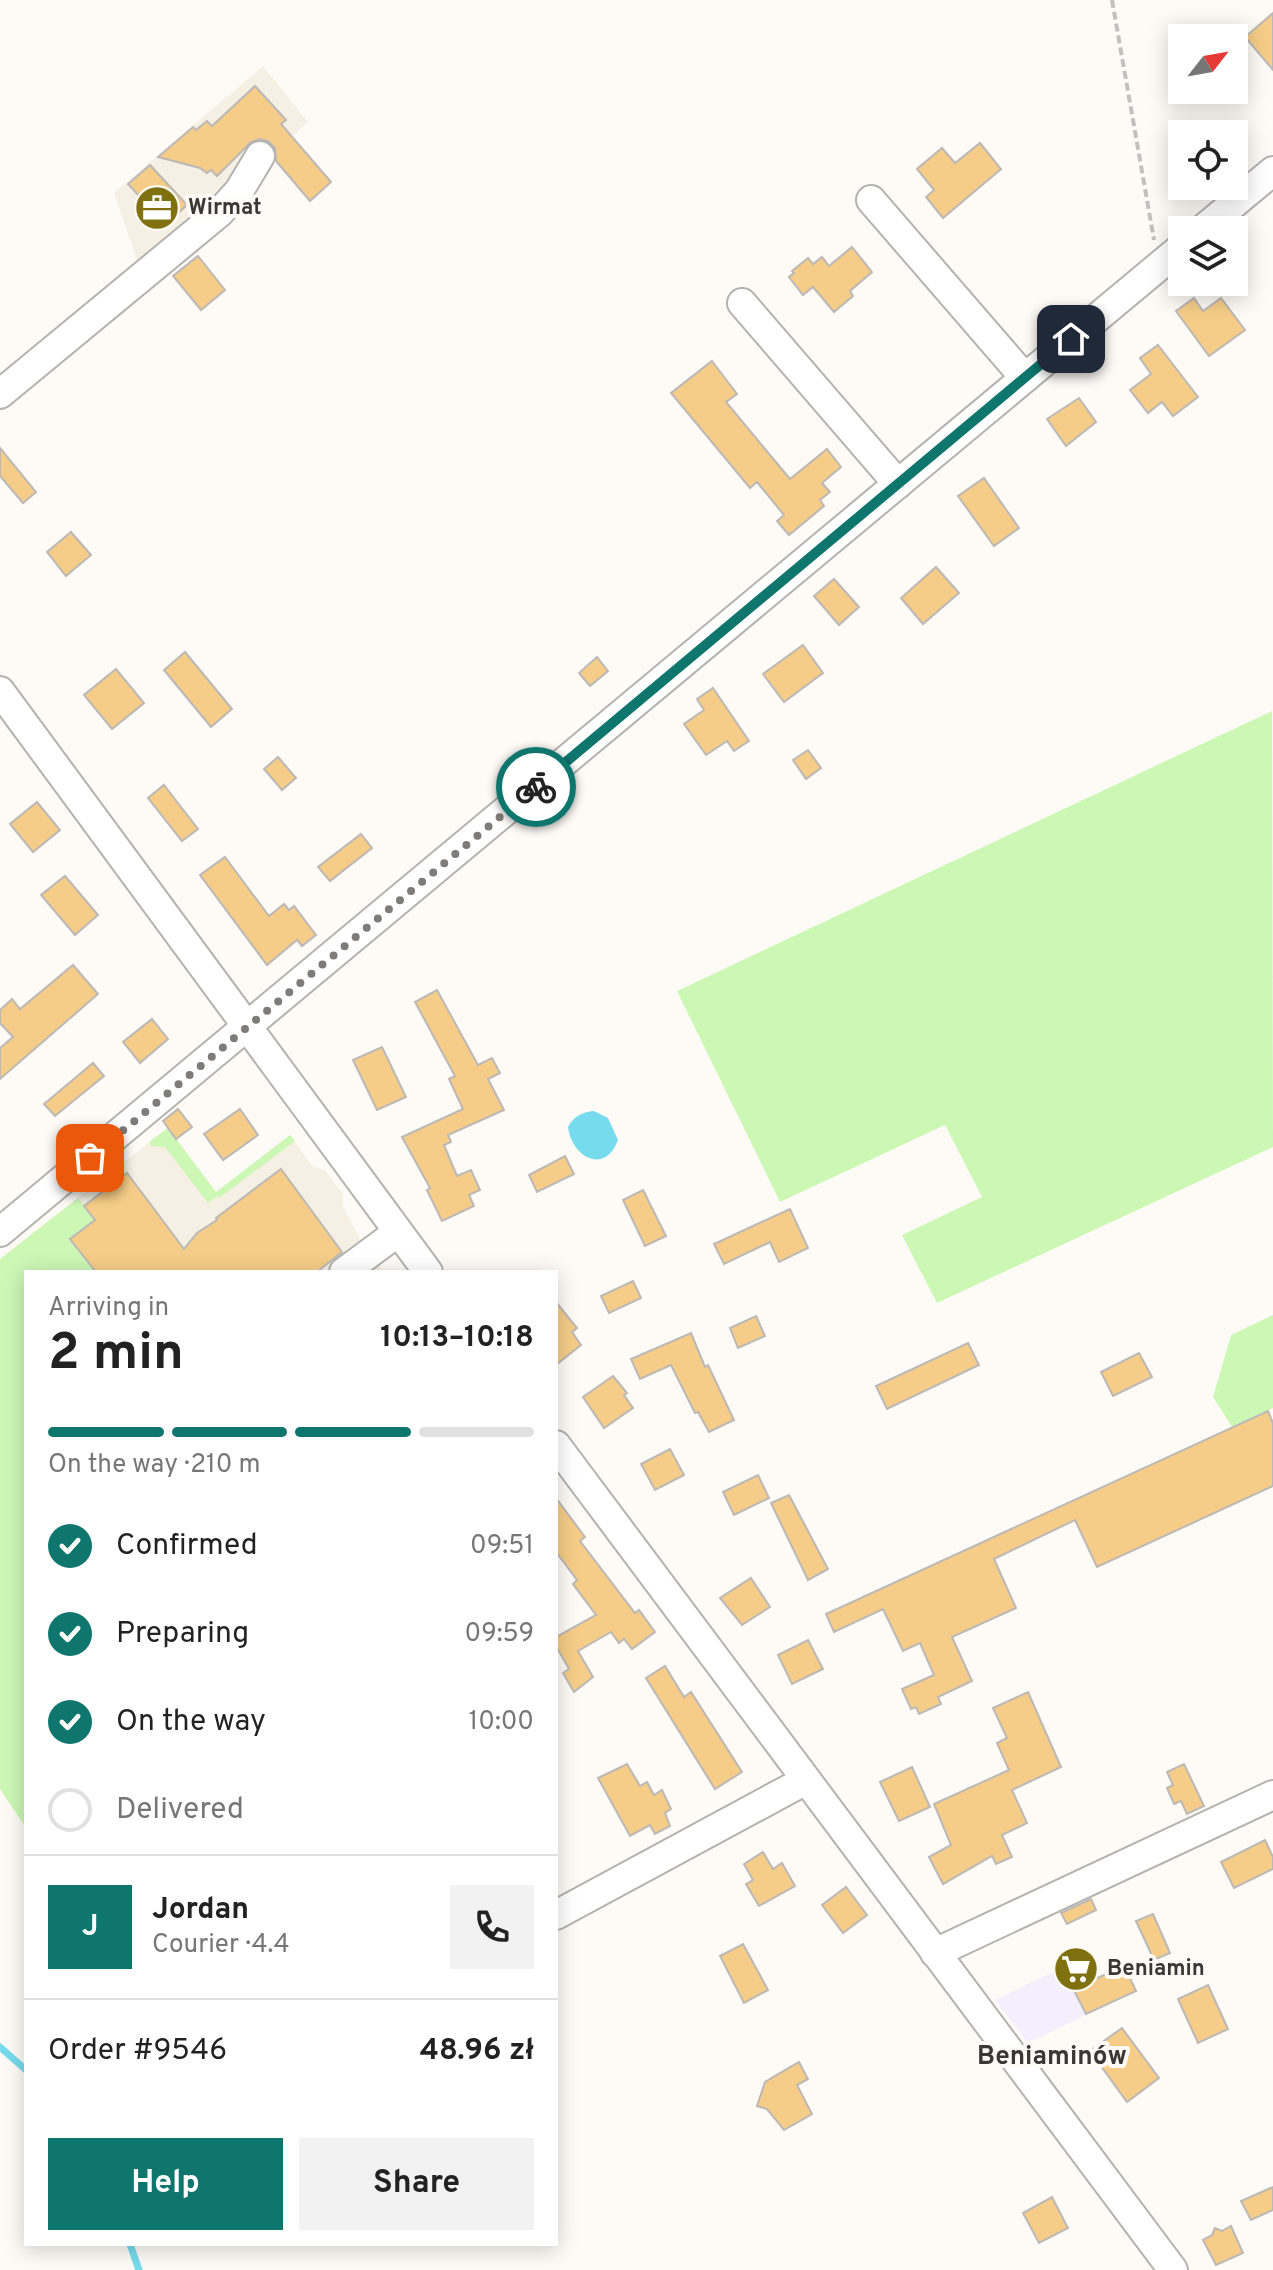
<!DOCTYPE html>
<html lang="en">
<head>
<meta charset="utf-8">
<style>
  :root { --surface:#fff; --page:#f2f2f2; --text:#222; --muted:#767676; --line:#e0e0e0; --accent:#0f766e }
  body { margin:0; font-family:Overpass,sans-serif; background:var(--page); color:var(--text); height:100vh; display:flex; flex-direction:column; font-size:30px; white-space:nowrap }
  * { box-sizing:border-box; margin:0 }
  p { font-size:26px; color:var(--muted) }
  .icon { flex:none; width:44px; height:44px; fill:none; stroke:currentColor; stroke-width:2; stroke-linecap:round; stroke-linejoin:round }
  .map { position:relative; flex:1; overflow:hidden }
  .drawer { position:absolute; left:24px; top:1270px; width:534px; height:976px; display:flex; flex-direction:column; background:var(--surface); border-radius:0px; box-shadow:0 4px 20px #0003 }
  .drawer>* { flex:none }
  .needle { width:52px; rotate:59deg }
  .buttons { position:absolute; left:1168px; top:24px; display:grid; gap:16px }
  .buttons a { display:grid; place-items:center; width:80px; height:80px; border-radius:0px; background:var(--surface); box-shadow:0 4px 20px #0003; font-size:40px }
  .pin { position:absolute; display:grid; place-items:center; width:68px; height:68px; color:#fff; margin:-34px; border-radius:16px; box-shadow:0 4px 12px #0006 }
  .courier { position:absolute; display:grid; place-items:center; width:80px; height:80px; margin:-40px; border:6px solid #0f766e; border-radius:50%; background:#fff; color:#222; box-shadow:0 2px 10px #0007 }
  .headline em { font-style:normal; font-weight:700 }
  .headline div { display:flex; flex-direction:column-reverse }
  .headline { display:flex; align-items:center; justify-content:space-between; height:136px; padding:0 24px }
  h1 { font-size:52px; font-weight:700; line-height:60px }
  .bar { display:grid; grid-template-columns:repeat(4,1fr); gap:12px 8px; align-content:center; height:96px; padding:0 24px }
  .bar i { height:10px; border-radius:6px; background:var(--line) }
  .bar .active { background:var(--accent) }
  .bar p { grid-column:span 4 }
  .line { display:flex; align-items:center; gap:20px; padding:0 24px; border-top:2px solid var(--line) }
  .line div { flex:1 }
  .round { display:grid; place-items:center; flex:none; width:84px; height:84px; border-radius:0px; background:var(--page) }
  ol { padding:0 24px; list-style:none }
  li { display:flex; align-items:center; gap:24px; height:88px }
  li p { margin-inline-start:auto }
  li .icon { padding:8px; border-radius:50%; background:var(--accent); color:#fff; stroke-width:4 }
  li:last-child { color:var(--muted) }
  li i { width:44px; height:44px; border:4px solid var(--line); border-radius:50% }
  .cta { display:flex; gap:16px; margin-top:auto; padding:16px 24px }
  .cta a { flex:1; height:92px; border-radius:0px; background:var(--accent); color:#fff; font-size:32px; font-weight:700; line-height:92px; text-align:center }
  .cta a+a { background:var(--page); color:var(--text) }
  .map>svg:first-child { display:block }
  .commercial { fill:#f3effc }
  .built { fill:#f6efe4 }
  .green { fill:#ccf7b5 }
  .water { fill:#76dbed }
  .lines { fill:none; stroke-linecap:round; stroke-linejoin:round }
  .stream { stroke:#76dbed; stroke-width:7 }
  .building { fill:#f5cd88; stroke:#bbb8b5; stroke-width:2 }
  .minor-casing { stroke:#b4b2ae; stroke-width:32 }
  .path { stroke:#c2c0bd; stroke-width:4; stroke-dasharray:8 4; stroke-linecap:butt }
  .minor { stroke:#fff; stroke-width:28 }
  .done { stroke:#7e7c7a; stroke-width:8; stroke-dasharray:0 14.4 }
  .route { stroke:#0f766e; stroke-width:10 }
  .labels { text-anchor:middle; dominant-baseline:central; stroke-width:8; stroke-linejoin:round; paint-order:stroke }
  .poi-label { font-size:22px; font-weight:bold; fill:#393837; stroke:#fefbf7; text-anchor:start }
  .quarter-label { font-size:26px; font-weight:bold; fill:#393837; stroke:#fefbf7 }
</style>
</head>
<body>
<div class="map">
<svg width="1273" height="2270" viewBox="0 0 1273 2270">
  <rect width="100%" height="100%" fill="#fefbf7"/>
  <!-- commercial -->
  <polygon class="commercial" points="1087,1955 1102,1987 1107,1985 1103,1975 1124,1965 1136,1991 1028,2043 995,2000"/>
  <!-- built -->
  <g class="built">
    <polygon points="263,66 308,122 266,159 145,283 114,193"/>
    <polygon points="168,1128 216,1192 290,1135 312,1166 325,1170 343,1194 343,1207 361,1241 384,1272 36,1272 16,1246"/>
  </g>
  <!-- green -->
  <g class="green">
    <polygon points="1272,711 1273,1147 937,1303 902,1235 982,1197 945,1125 780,1202 677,991"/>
    <polygon points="168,1128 216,1192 290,1135 295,1141 219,1198 217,1196 208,1203 165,1147 152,1146 149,1142"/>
    <polygon points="78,1198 95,1220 70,1239 96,1272 26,1272 26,1828 0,1789 0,1259"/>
    <polygon points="1273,1315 1273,1408 1232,1427 1213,1397 1231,1335"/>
  </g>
  <!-- water -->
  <path class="water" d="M594,1111L608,1118L618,1140C605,1175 572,1158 568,1127C573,1117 582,1112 594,1111Z"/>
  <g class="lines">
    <!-- stream -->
    <g class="stream">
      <polyline points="0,2047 26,2070"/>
      <polyline points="130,2244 139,2270"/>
    </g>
  </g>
  <!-- building -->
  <g class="building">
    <polygon points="1273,13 1273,70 1245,37"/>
    <polygon points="255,86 286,120 281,124 331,182 310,201 276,161 275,148 268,141 260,139 251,142 217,176 211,170 207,173 200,168 158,157 193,127 196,130 207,121 212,126"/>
    <polygon points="980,143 1001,169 943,218 926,197 934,190 917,169 942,148 955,163"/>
    <polygon points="150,165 187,205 162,228 139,202 142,199 128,184"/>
    <polygon points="852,247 872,272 850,291 853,296 834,312 813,287 803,295 789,277 794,273 792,271 808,258 813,264 822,257 829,266"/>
    <polygon points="198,256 225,290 201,310 173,276"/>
    <polygon points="1194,298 1203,311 1221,298 1245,330 1209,356 1176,311"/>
    <polygon points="1158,345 1198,397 1173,416 1162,402 1148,413 1130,390 1151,374 1140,358"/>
    <polygon points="712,361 737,394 726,402 790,479 827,449 841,467 822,483 830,492 820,500 824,506 789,535 777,521 784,515 757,482 750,488 671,393"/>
    <polygon points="1079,398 1096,422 1066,446 1047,419"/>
    <polygon points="0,448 36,492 23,503 0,476"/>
    <polygon points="984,478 1019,528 994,546 958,496"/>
    <polygon points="71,532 91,555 66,576 47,552"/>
    <polygon points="936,567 959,593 923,624 901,598"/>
    <polygon points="834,579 859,607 839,625 814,596"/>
    <polygon points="803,645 823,673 784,702 763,674"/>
    <polygon points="185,652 232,709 211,727 164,670"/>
    <polygon points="597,657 608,671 590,686 579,673"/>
    <polygon points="116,669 144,703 112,729 84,695"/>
    <polygon points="713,688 749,741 734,751 727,741 706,755 684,724 704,710 697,699"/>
    <polygon points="808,750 821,768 806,779 793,760"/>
    <polygon points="278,757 296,778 282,790 264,769"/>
    <polygon points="164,785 198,829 182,841 148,798"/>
    <polygon points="37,802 60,830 33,852 10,824"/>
    <polygon points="361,834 372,848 330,881 318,867"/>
    <polygon points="225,857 269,916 284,904 289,910 294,906 316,935 302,946 297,940 267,965 200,875"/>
    <polygon points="65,876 98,915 75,935 41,895"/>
    <polygon points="73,965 98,994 0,1079 0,1048 13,1037 0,1023 0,1010 12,999 20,1009"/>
    <polygon points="437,990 478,1065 492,1058 500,1073 488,1079 504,1110 448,1135 451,1142 444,1145 457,1176 471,1170 480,1190 469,1195 474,1206 442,1221 427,1190 430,1188 402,1137 463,1109 449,1079 455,1076 415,1002"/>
    <polygon points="152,1019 168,1039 140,1063 123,1042"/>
    <polygon points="382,1047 406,1097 377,1110 353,1060"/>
    <polygon points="93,1063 104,1076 55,1116 44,1104"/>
    <polygon points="178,1109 192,1127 176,1139 163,1121"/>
    <polygon points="240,1109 258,1135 223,1160 204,1134"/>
    <polygon points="565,1156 574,1174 537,1192 529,1175"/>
    <polygon points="281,1169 342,1252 317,1272 96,1272 70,1239 95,1220 84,1206 127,1173 184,1249 197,1233 217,1220 216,1218"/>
    <polygon points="643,1190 666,1236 645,1246 623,1200"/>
    <polygon points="790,1209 808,1248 779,1262 770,1242 724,1264 714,1244"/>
    <polygon points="633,1281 641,1298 609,1313 601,1296"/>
    <polygon points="556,1302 577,1328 572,1332 581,1345 556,1365"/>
    <polygon points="756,1316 765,1336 738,1348 730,1328"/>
    <polygon points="691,1333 705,1367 708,1365 734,1420 709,1432 698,1412 695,1413 671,1365 640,1379 631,1359"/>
    <polygon points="968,1343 979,1365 887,1409 876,1386"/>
    <polygon points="1139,1353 1152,1377 1113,1396 1101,1372"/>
    <polygon points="613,1376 627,1393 624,1395 633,1408 604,1428 583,1397"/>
    <polygon points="1268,1411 1273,1423 1273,1486 1097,1567 1075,1520 994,1559 1016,1608 952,1637 972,1681 938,1697 941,1704 919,1714 916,1707 911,1709 902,1689 934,1675 920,1643 903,1651 883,1609 834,1632 826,1614"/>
    <polygon points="670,1449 684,1475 655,1490 641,1464"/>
    <polygon points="758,1475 769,1498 734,1515 723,1492"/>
    <polygon points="789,1495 828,1569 808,1580 771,1503"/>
    <polygon points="556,1498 585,1537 580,1541 635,1613 639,1610 655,1632 632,1649 624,1639 619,1643 611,1632 578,1651 593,1677 574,1692 563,1673 569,1669 556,1646 556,1637 596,1615 573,1584 577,1580 556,1552"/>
    <polygon points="751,1578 770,1607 742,1625 720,1598"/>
    <polygon points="808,1640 823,1669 792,1684 778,1655"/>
    <polygon points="665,1666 684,1697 691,1692 742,1772 715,1789 646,1678"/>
    <polygon points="1028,1692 1061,1767 1012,1790 1027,1823 1002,1835 1012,1857 996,1864 992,1856 943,1884 929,1857 951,1845 934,1804 1009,1770 997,1743 1007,1738 993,1708"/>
    <polygon points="627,1764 640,1786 647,1782 654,1795 662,1790 671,1809 665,1813 670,1826 655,1834 650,1825 630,1836 598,1778"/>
    <polygon points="1184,1764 1204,1806 1187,1814 1181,1801 1174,1804 1167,1788 1173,1785 1167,1772"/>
    <polygon points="912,1767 930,1807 899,1821 880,1782"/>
    <polygon points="1265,1840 1273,1857 1273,1869 1234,1888 1221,1862"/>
    <polygon points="763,1852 773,1869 782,1863 795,1886 759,1906 746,1884 753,1880 744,1864"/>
    <polygon points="846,1887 867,1915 843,1933 822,1905"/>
    <polygon points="1091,1899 1096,1910 1067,1924 1061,1913"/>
    <polygon points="1153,1914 1170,1953 1154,1960 1136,1921"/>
    <polygon points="743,1944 768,1990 744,2003 720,1956"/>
    <polygon points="1087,1955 1098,1978 1124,1965 1136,1991 1086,2014 1062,1967"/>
    <polygon points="1208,1985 1228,2029 1198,2043 1178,1999"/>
    <polygon points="1122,2028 1159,2078 1127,2102 1090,2051"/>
    <polygon points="799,2062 808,2079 797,2085 812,2114 784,2130 767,2109 757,2106 765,2082"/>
    <polygon points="1273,2187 1273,2210 1251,2220 1241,2201"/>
    <polygon points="1052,2197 1068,2228 1039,2243 1023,2213"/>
    <polygon points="1231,2226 1243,2253 1216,2265 1203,2240 1212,2235 1215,2228 1222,2231"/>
  </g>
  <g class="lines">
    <!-- minor casing -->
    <g class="minor-casing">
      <g id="minor">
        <polyline points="871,200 1025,378"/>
        <polyline points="1202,230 1273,171"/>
        <polyline points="742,303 898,484"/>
        <polyline points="0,394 219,213 239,191 260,156"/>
        <polyline points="0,691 428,1272"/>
        <polyline points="0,1232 1182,247"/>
        <polyline points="344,1272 398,1232"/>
        <polyline points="556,1445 1173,2270"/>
        <polyline points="556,1915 806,1780"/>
        <polyline points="935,1953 1273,1795"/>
      </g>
    </g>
    <!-- path -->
    <polyline class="path" points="1112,0 1154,240"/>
    <!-- minor -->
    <use href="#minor" class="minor"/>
  </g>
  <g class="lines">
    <!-- done -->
    <polyline class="done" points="90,1158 536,787"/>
    <!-- route -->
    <polyline class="route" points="536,787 1071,339"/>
  </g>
  <!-- icons -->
  <defs>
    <g id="office-disc" transform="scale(2.3)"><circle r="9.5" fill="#7f7010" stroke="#fefbf7"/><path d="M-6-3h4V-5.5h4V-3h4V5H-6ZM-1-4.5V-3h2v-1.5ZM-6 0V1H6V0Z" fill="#fff"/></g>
    <g id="supermarket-disc" transform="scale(2.3)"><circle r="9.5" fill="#7f7010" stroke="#fefbf7"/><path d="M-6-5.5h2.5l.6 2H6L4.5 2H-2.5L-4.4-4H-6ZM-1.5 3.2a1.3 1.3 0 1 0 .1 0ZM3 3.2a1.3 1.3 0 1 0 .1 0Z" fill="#fff"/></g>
  </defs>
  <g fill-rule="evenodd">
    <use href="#office-disc" x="157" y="208"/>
    <use href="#supermarket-disc" x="1076" y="1969"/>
  </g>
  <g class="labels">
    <!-- poi labels -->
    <g class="poi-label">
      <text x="188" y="208">Wirmat</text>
      <text x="1107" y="1969">Beniamin</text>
    </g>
    <!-- quarter labels -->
    <g class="quarter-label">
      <text x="1052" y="2057">Beniaminów</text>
    </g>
  </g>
</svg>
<div class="buttons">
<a><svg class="needle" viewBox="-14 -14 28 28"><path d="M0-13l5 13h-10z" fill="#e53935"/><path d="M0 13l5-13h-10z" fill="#767676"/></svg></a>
<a><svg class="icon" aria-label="locate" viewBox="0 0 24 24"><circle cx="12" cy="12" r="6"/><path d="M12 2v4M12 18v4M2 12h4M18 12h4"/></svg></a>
<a><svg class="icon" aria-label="layers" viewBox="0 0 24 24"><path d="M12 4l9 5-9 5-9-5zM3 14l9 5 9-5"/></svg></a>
</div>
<div class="pin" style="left:90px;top:1158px;background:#ea580c"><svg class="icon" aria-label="bag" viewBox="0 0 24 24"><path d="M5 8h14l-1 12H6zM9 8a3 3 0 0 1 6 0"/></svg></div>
<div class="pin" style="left:1071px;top:339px;background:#1f2937"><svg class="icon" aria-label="home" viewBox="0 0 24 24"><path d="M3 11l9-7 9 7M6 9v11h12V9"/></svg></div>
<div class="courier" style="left:536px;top:787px"><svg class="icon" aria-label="bike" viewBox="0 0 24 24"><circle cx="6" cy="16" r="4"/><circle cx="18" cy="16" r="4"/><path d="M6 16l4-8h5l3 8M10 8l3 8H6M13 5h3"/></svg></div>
<section class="drawer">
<div class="headline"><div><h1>2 min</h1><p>Arriving in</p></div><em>10:13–10:18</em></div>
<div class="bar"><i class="active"></i><i class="active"></i><i class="active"></i><i></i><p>On the way · 210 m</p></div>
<ol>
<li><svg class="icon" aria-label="check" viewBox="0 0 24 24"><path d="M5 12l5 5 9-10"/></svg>Confirmed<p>09:51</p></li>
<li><svg class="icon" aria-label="check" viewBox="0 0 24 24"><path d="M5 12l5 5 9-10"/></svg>Preparing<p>09:59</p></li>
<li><svg class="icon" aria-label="check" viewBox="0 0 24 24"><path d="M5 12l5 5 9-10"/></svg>On the way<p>10:00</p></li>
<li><i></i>Delivered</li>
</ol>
<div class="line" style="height:144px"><b class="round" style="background:var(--accent);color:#fff">J</b><div><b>Jordan</b><p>Courier · 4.4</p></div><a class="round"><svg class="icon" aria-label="phone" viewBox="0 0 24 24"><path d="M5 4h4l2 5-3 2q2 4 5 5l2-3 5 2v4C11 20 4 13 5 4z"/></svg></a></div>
<div class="line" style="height:104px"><div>Order #9546</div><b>48.96 zł</b></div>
<div class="cta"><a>Help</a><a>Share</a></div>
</section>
</div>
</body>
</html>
